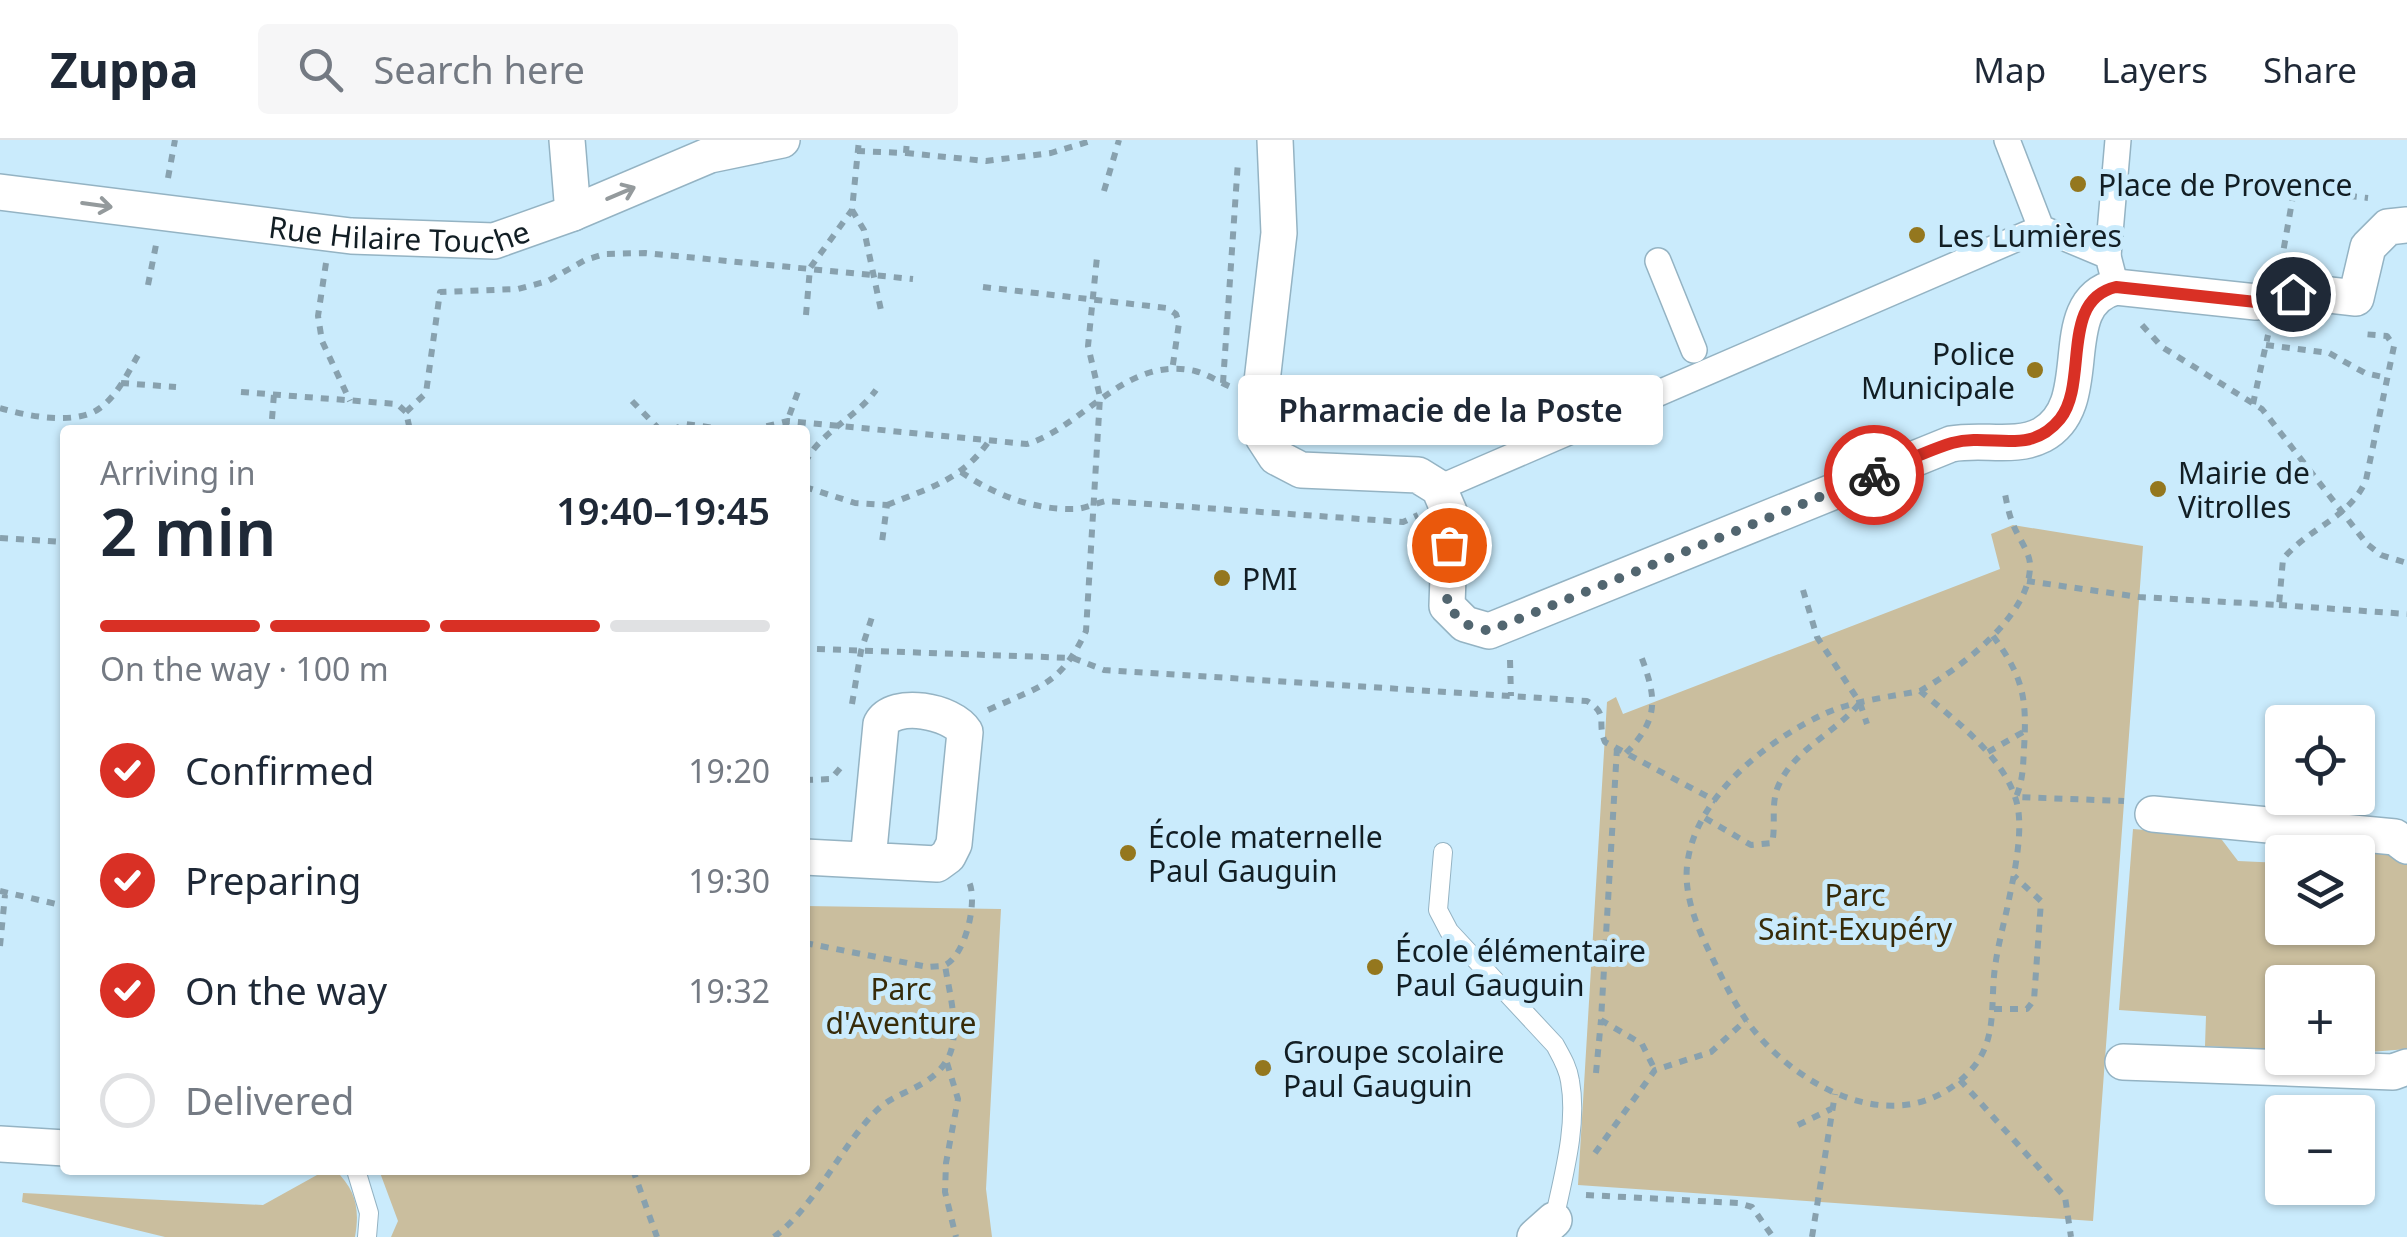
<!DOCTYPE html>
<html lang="en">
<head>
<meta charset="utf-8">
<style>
  :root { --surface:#fff; --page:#f6f6f7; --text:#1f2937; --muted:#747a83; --line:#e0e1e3; --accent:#d93025 }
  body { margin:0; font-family:"Noto Sans",sans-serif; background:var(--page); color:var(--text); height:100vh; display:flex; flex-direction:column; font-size:38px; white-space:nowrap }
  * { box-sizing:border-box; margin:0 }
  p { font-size:32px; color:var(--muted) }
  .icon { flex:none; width:55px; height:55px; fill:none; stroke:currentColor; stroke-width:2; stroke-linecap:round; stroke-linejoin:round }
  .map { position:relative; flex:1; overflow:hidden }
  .details { position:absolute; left:60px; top:285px; width:750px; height:750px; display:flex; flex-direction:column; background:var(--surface); border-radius:10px; box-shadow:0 2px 8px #0004 }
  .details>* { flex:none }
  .buttons { position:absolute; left:2265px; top:565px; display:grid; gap:20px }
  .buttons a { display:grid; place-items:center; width:110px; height:110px; border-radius:10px; background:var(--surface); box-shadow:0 2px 8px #0004; font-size:50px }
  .pin { position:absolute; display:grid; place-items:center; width:85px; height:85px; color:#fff; margin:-42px; border:5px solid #fff; border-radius:50%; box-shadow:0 2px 10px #0007 }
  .courier { position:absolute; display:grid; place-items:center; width:100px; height:100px; margin:-50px; border:8px solid #d93025; border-radius:50%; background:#fff; color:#222; box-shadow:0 2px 12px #0007 }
  .bubble { position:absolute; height:70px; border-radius:10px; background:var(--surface); box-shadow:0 2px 8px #0004; font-size:32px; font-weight:600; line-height:70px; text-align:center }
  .summary em { font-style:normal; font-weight:600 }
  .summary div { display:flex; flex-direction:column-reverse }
  .summary { display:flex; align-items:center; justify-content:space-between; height:170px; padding:0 40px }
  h1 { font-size:65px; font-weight:600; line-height:75px }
  .bar { display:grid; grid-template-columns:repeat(4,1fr); gap:15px 10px; align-content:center; height:120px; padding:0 40px }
  .bar i { height:12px; border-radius:8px; background:var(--line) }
  .bar .on { background:var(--accent) }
  .bar p { grid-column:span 4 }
  ol { padding:0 40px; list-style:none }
  li { display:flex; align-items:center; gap:30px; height:110px }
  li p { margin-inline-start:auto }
  li .icon { padding:10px; border-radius:50%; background:var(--accent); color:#fff; stroke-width:4 }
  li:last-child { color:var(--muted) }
  li i { width:55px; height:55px; border:5px solid var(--line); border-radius:50% }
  header { display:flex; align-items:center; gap:60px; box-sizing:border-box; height:140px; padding:0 50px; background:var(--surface); border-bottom:2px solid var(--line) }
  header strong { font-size:48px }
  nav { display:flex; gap:55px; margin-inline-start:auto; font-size:35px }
  .search { width:700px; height:90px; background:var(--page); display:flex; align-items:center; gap:25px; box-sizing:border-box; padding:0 35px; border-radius:10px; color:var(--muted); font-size:38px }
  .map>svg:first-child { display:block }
  .green { fill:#cabe9e }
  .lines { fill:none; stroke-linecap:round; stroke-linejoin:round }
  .service-casing { stroke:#94b3c3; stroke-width:20 }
  .pedestrian-casing { stroke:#94b3c3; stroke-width:28 }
  .minor-casing { stroke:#94b3c3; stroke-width:38 }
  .path { stroke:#88a1ae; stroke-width:6; stroke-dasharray:8 8; stroke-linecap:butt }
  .service { stroke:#fff; stroke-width:18 }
  .pedestrian { stroke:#fff; stroke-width:25 }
  .minor { stroke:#fff; stroke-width:35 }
  .oneway { stroke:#949a9c }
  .done { stroke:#526670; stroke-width:10; stroke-dasharray:0 18 }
  .route { stroke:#d93025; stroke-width:12 }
  .poi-dot { fill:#94771e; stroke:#caebfc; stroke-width:4 }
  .labels { text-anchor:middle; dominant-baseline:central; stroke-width:10; stroke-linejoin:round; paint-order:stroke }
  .poi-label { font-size:30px; fill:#121e24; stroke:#caebfc; text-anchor:start }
  .street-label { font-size:30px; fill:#121e24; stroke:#caebfc }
  .park-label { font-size:30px; fill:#372b09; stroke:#caebfc }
</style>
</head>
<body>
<header>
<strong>Zuppa</strong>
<div class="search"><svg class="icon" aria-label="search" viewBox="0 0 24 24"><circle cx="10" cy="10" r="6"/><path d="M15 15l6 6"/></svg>Search here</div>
<nav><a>Map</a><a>Layers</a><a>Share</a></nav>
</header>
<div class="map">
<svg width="2407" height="1097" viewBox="0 0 2407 1097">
  <rect width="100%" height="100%" fill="#caebfc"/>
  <!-- green -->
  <g class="green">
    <polygon points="2013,385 2143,406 2093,1081 1578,1045 1607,562 1616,557 1623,574 2000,429 1991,394"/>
    <polygon points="2133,689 2219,696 2238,721 2282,723 2282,788 2358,788 2358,712 2318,712 2324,707 2383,712 2407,723 2407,909 2358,913 2358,842 2282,842 2282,910 2205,906 2206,876 2119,870"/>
    <polygon points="805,766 1001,769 986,1049 992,1097 391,1097 398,1081 379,1030 805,1030"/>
    <path d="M326,1030H335C356,1050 360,1069 355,1097H165L22,1062L23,1053L263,1065Z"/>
  </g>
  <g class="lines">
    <!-- service casing -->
    <g class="service-casing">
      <g id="service">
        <path d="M1443,712L1438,770L1449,791L1555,905C1561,916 1568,927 1570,941C1578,985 1563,1037 1554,1080"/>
        <polyline points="356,1030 369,1073 367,1097"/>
      </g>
    </g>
    <!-- pedestrian casing -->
    <g class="pedestrian-casing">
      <g id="pedestrian">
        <polyline points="2007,0 2041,88 2108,116 2116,147"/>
        <polyline points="2108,116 2118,0"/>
        <polyline points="1658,121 1694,210"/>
        <polyline points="1439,348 2041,88"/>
      </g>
    </g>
    <!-- minor casing -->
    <g class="minor-casing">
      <g id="minor">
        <polyline points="567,0 573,73"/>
        <path d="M1275,0L1279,93L1260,259L1263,297L1276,317L1301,330L1418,335L1439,348L1450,374L1447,466L1465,484L1489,491L1951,304C1982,298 2015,309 2042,295C2100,264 2051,163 2116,147L2256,162L2312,153L2356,158L2368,107L2388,87L2407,85"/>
        <path id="s1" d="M0,52L351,96L494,101L573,73L710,15L782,0"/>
        <polyline points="2153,674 2395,697 2407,706"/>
        <path d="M805,717L937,724L948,716L954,704L965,592C952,571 894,560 881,584L868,720"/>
        <polyline points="2123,922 2393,932 2407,927"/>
        <polyline points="0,1004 65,1008"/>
        <polyline points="1535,1097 1554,1080"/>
      </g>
    </g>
    <!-- path -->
    <g class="path">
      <polyline points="857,11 906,13 907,0"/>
      <polyline points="906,13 986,21 1051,13 1094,0"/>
      <polyline points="168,38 175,0"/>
      <polyline points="1104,51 1119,0"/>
      <polyline points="852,70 864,90 882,175"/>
      <polyline points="326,123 318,176 322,201 350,261"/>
      <polyline points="2281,124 2293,56 2298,50 2368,58"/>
      <polyline points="148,145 156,105"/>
      <polyline points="983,147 1167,168 1176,174 1179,183 1172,231"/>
      <polyline points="806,175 810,128 852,70 859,0"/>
      <polyline points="2142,185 2162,207 2262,269 2367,404 2381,415 2407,423"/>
      <polyline points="2266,205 2329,213 2365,233 2387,238"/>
      <polyline points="121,243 176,247"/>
      <polyline points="1223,243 1238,21"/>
      <polyline points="241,252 397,264 406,272 410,290"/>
      <polyline points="632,261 660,290"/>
      <polyline points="2253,264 2268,195"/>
      <path d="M0,268C26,276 76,286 100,268C119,254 129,230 141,210"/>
      <polyline points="1294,271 1319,280 1381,283 1399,298"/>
      <polyline points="406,272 426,253 440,152 518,149 548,141 585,120 605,114 645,113 913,139"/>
      <polyline points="272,279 274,254"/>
      <polyline points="672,290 686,284 729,290"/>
      <path d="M751,290L788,281L1027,304C1085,286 1126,215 1195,231C1207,234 1219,242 1231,247"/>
      <polyline points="784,290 800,246"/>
      <polyline points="1419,299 1453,286 1460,290 1467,307"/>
      <path d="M805,323C820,292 856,278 876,250"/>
      <path d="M961,332C995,355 1033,370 1075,369C1084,369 1096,363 1106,361L1403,382L1418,375"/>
      <polyline points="805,347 855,363 887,365 882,402"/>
      <path d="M887,365C929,348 962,340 989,301"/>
      <polyline points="0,398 65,402"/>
      <path d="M2027,441L2139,457L2279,465L2283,419C2308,388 2350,378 2366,340L2394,206L2387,196L2363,194"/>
      <polyline points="1803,450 1817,497 1860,563 1867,584"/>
      <polyline points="2279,465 2407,474"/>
      <path d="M1993,496C2024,538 2027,559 2024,609C2023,626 2023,641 2016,657L2124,661"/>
      <path d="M817,509L1073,518L1104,530L1587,561C1610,575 1596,582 1605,602L1716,661"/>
      <polyline points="1510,520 1511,556"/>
      <path d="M1920,551C1952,577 2002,616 2015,657C2026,686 2013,739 2007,769C2002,791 1996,814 1994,836C1991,870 1996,902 1971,930C1903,1005 1795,949 1746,880C1732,859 1721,836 1710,813C1696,785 1682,751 1688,719C1699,654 1768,600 1824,574C1852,561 1889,557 1920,551Z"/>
      <path d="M1920,551C1959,529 2029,477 2030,427C2031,413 2018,398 2013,384C2009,375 2007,364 2005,354"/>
      <polyline points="852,564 861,511 872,477"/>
      <path d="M988,570C1040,546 1060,546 1086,491L1100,257L1088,206L1097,117"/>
      <polyline points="1617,608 1601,880 1642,904 1655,930"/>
      <polyline points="1988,612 2025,591"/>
      <path d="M1626,613C1659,579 1657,559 1641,516"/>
      <polyline points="805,640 831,639 842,626"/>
      <path d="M1705,678L1751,705L1772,703C1776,687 1771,667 1777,649C1792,610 1833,595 1859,564"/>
      <polyline points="0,751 65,766"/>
      <path d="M805,803L928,827C933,826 940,827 945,825C966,815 979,758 968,740"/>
      <polyline points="0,806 5,755"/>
      <polyline points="1994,869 2027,869 2034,860 2041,761 2014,736"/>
      <polyline points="947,923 958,959 946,1023 945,1052 956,1097"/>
      <polyline points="1596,933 1601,880"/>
      <polyline points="1960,940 2065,1057 2071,1097"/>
      <polyline points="1798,985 1831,969"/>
      <polyline points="1595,1013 1655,930 1711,912 1746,880"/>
      <polyline points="633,1030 657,1097"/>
      <polyline points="1586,1055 1738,1063 1752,1067 1773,1097"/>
      <path d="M774,1097C816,1065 839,1009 876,971C896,951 928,949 945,923C963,898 949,853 945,825"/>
      <polyline points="1812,1097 1835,954"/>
    </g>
    <!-- service -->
    <use href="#service" class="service"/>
    <!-- pedestrian -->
    <use href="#pedestrian" class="pedestrian"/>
    <!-- minor -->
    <use href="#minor" class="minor"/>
  </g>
  <!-- one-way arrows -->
  <defs><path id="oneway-shaft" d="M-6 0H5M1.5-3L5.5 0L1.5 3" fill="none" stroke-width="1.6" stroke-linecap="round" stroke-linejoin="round" transform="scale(2.5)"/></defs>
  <g class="oneway">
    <use href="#oneway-shaft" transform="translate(621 53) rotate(-23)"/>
    <use href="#oneway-shaft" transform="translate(97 65) rotate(8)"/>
  </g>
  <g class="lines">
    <!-- done -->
    <polyline class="done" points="1449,405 1447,466 1465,484 1489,491 1874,335"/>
    <!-- route -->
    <path class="route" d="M1874,335C1899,324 1926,311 1952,303C1992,292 2029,317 2060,279C2089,243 2059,160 2116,147L2256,162L2293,154"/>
  </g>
  <!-- markers -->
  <g class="poi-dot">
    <circle cx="2078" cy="44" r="10"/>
    <circle cx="1917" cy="95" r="10"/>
    <circle cx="2035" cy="230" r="10"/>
    <circle cx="2158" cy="349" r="10"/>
    <circle cx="1222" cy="438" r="10"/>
    <circle cx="1128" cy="713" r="10"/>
    <circle cx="1375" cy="827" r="10"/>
    <circle cx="1263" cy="928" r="10"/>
  </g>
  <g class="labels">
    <!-- poi labels -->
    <g class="poi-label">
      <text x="2098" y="44">Place de Provence</text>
      <text x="1937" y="95">Les Lumières</text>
      <text x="2015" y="213" text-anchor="end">Police<tspan x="2015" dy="34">Municipale</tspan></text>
      <text x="2178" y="332">Mairie de<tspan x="2178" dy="34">Vitrolles</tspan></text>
      <text x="1242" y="438">PMI</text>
      <text x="1148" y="696">École maternelle<tspan x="1148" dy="34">Paul Gauguin</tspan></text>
      <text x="1395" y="810">École élémentaire<tspan x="1395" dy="34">Paul Gauguin</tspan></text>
      <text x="1283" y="911">Groupe scolaire<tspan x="1283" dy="34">Paul Gauguin</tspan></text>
    </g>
    <!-- street labels -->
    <g class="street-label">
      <text stroke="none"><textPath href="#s1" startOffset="402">Rue Hilaire Touche</textPath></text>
    </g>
    <!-- park labels -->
    <g class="park-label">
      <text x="1855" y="754">Parc<tspan x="1855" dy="34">Saint-Exupéry</tspan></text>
      <text x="901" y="848">Parc<tspan x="901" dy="34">d'Aventure</tspan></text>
    </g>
  </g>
</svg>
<div class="buttons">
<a><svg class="icon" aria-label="locate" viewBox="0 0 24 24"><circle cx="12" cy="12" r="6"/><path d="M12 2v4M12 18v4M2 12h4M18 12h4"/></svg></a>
<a><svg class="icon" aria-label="layers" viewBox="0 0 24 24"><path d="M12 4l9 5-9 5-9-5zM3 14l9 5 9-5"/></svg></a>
<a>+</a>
<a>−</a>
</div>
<div class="pin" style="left:1449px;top:405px;background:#ea580c"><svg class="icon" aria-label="bag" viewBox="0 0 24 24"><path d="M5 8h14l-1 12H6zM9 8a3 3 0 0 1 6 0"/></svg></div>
<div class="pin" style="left:2293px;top:154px;background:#1f2937"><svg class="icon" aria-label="home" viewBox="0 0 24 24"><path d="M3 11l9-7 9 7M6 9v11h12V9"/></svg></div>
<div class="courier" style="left:1874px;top:335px"><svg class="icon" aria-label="bike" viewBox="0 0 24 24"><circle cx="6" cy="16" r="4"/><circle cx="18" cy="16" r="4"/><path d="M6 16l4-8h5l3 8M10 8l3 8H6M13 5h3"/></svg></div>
<div class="bubble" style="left:1238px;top:235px;width:425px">Pharmacie de la Poste</div>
<section class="details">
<div class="summary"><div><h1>2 min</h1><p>Arriving in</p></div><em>19:40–19:45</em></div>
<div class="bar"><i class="on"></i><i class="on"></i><i class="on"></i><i></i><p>On the way · 100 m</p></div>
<ol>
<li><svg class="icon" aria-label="check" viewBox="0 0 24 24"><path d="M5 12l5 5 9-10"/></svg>Confirmed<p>19:20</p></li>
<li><svg class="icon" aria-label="check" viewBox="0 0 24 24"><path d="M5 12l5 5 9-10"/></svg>Preparing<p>19:30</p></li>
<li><svg class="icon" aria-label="check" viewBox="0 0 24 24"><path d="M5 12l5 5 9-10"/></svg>On the way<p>19:32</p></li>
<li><i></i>Delivered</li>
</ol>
</section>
</div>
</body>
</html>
